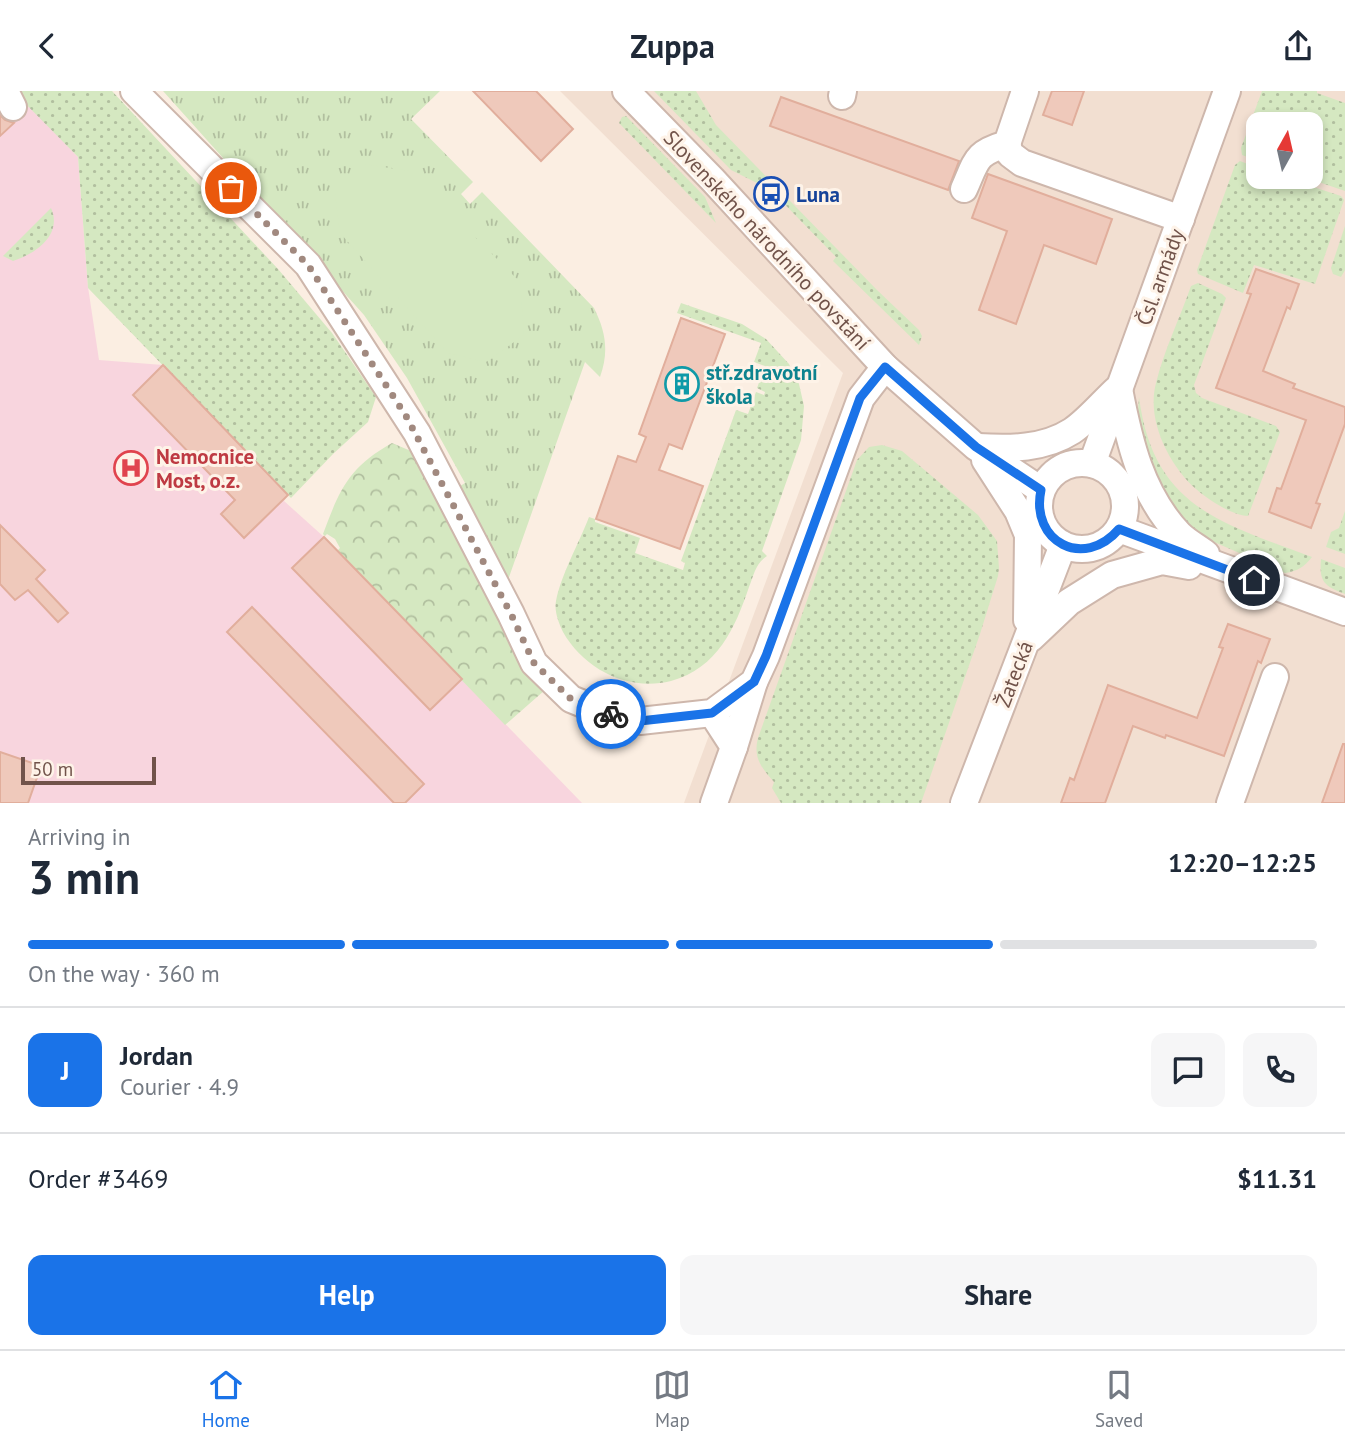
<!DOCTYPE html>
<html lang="en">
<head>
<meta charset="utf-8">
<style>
  :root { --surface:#fff; --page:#f6f6f7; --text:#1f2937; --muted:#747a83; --line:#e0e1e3; --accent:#1a73e8 }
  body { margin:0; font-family:"PT Sans",sans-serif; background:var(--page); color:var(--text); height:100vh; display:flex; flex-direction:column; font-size:26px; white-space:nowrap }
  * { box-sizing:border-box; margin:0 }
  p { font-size:23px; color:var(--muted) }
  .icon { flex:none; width:38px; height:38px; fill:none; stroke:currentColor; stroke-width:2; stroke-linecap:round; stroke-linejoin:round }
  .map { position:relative; height:712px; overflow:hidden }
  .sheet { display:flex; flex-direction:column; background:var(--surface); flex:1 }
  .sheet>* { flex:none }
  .needle { width:46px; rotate:8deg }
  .tools { position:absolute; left:1246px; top:21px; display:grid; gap:14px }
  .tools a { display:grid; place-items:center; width:77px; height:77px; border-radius:14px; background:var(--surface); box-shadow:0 4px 10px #0003; font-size:35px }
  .scale { position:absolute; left:21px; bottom:18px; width:135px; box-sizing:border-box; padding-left:7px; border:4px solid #71534a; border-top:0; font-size:19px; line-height:24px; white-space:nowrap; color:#71534a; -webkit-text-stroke:5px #fef3e8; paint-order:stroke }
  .pin { position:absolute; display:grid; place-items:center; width:60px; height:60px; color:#fff; margin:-30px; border:4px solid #fff; border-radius:50%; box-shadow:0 2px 7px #0007 }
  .courier { position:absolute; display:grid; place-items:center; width:70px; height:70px; margin:-35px; border:5px solid #1a73e8; border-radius:50%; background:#fff; color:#222; box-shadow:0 2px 9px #0007 }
  .headline em { font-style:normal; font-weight:600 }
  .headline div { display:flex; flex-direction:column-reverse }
  .headline { display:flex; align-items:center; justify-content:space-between; height:119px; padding:0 28px }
  h1 { font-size:46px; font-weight:600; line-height:52px }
  .bar { display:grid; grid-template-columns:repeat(4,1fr); gap:10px 7px; align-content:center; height:84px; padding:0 28px }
  .bar i { height:9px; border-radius:5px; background:var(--line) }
  .bar .current { background:var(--accent) }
  .bar p { grid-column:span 4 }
  .line { display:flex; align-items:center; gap:18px; padding:0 28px; border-top:2px solid var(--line) }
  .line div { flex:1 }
  .round { display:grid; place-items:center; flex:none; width:74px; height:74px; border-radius:14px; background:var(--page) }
  .cta { display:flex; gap:14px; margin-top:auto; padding:14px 28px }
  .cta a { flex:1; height:80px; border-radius:14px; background:var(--accent); color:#fff; font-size:28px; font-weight:600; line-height:80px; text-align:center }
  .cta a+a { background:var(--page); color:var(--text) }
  header { display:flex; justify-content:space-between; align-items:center; height:91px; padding:0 28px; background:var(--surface); font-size:32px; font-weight:600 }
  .tab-bar { display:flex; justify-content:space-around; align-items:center; height:98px; border-top:2px solid var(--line); background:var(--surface); font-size:19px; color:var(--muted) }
  .tab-bar a { display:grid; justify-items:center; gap:4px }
  .tab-bar .current { color:var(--accent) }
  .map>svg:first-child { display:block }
  .residential { fill:#f2dfd1; fill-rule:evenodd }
  .medical { fill:#f8d5de }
  .grass { fill:url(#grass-dots) }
  .forest { fill:url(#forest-crowns) }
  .park { fill:url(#park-tufts) }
  .garden { fill:#d5e8c1 }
  .building { fill:#efc9bb; stroke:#e1ae9c; stroke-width:2 }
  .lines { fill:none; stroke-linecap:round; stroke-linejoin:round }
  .minor-casing { stroke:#ceb7ac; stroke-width:30 }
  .minor { stroke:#fff; stroke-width:26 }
  .done { stroke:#a1897f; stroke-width:7; stroke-dasharray:0 12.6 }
  .route { stroke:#1a73e8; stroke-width:9 }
  .labels { text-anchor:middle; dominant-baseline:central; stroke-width:6; stroke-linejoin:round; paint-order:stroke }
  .transit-label { font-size:21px; font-weight:bold; fill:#164399; stroke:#fef3e8; text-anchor:start }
  .street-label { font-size:21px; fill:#71534a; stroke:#fef3e8 }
  .culture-label { font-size:21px; font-weight:bold; fill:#0d838f; stroke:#fef3e8; text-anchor:start }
  .health-label { font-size:21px; font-weight:bold; fill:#be3a42; stroke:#fef3e8; text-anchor:start }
</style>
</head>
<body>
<header><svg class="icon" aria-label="back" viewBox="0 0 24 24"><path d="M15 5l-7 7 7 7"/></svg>Zuppa<svg class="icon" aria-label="share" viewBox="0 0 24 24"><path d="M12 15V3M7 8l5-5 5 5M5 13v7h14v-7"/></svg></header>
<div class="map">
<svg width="1345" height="712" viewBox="0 0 1345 712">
  <defs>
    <pattern id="grass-dots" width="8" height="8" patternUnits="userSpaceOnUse" patternTransform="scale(1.75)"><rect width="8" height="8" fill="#d5e8c1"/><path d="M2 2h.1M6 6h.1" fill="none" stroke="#b1bf9f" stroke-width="1.8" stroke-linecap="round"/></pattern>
    <pattern id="forest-crowns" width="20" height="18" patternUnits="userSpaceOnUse" patternTransform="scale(1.75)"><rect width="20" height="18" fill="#d5e8c1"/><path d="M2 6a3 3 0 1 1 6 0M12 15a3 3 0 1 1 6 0" fill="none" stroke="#b1bf9f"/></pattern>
    <pattern id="park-tufts" width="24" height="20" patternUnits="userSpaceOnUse" patternTransform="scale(1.75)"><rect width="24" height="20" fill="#d5e8c1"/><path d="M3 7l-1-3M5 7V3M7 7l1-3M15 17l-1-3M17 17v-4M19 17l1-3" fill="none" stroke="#b1bf9f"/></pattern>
  </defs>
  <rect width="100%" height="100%" fill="#fbeee2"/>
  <!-- residential -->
  <path class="residential" d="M560,0H1345V712H684L843,282ZM1258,33H1311V86H1258Z"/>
  <!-- medical -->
  <polygon class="medical" points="22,7 78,66 88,196 99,269 163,274 288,404 284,410 324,446 582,712 0,712 0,26"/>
  <!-- grass -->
  <g class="grass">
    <polygon points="13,0 112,0 278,178 332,242 376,306 368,331 333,363 291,407 88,197 78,66"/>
    <polygon points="654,0 696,0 716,34 877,199 919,239 922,245 919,254 833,170 836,166 761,89 757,92 731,79"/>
    <polygon points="1262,0 1317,0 1317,2 1345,12 1345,100 1304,86 1311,86 1311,33 1258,33 1258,70 1242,64 1241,57"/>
    <polygon points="626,25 705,106 716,132 619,32 622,26"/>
    <polygon points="1240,70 1258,77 1258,86 1283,86 1341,105 1344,109 1315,193 1254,174 1243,202 1198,183 1197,179 1235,74"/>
    <path d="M51,117C63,144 35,163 13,170L3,165Z"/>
    <polygon points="1345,135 1345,179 1341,186 1333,183 1331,177"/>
    <path d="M1198,192L1222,203L1226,207L1194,294L1196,302L1202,307L1276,335L1280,341L1248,425C1231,424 1209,409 1196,398C1169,374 1146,329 1156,292C1164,259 1180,227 1191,195Z"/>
    <path d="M681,212L742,233L766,248L789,273L799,293L804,315L801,349L762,460L767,465C755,473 754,484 749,496C735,537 718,577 671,590C628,601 584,578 563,541C559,532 554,521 556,510C561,484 579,452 589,426L595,428V431L640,447L635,462L683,479L685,472L681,470L736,319L748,323L756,301L764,304L765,301L757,297L765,275L754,271L761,252L677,222Z"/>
    <path d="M1139,306C1153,416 1221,432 1312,466C1304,476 1298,480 1285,482L1198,444L1159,407L1137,331Z"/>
    <path d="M882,354L902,360L978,424L997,450L999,477L998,485L980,543L921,712H781L772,697L774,691C761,676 753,667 758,647L857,369L869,356Z"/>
    <polygon points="1345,420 1345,463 1326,456 1331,441 1339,437"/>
    <path d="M1321,468L1345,477V503C1324,495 1319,491 1321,468Z"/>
  </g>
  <!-- forest -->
  <path class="forest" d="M392,352L418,363L545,599L505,634L337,460L340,457L335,448L327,443L325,445L323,443C340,398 348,377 392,352Z"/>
  <!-- park -->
  <path class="park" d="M163,0H440L411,28L473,91L461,103L470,113L482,101L594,217C606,241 609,261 600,286L585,271L508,489L502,482L457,397L465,392L407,287L364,224Z"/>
  <!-- garden -->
  <polygon class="garden" points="364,73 409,80 520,191 524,244 486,271 448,262 340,142 335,102"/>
  <!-- building -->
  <g class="building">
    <polygon points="473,0 536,0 573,38 541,70"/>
    <polygon points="1052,0 1084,0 1072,34 1043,24"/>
    <polygon points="781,6 959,70 948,99 770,35"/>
    <polygon points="0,24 5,29 14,32 0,45"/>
    <polygon points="988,83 1112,128 1096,173 1044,154 1016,233 979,219 1007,140 972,127"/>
    <polygon points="1256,178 1299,193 1290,218 1287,216 1263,280 1295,293 1293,297 1345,316 1345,333 1316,412 1320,413 1311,437 1269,421 1277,397 1281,398 1306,329 1216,297 1251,203 1247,202"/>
    <polygon points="681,227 725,243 682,358 669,353 659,379 703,395 680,458 596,428 618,365 636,371 646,346 639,343"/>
    <polygon points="163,274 288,404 244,447 221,423 235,409 133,304"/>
    <polygon points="0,434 45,479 36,488 68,522 58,531 28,499 15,509 0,493"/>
    <polygon points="324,446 462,588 430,619 292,477"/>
    <polygon points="252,516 424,693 405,712 394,712 227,541"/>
    <polygon points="1228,533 1270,548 1261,572 1258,570 1224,665 1166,644 1165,647 1133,635 1105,712 1061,712 1070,687 1074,689 1108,594 1197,627 1223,557 1219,556"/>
    <polygon points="1343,653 1345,653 1345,712 1322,712"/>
    <polygon points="0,661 41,675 28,712 0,712"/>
  </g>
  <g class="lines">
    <!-- minor casing -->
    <g class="minor-casing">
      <g id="minor">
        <polyline points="5,0 13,16"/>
        <polyline points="134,0 308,174 417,342 511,523 534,572 571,608 603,621 640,630 712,622 754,591 766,565 861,307 885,276"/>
        <polyline points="626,0 712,88 885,276 976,356 1041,399"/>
        <polyline points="842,5 843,0"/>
        <polyline points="1007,53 1010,63 1022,72 1181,128"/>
        <path d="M964,98C977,69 975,62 1007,53L1025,0"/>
        <path d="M1119,298C1129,350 1141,403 1179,443C1187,451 1197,456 1206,463"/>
        <path d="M978,356C1010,358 1044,358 1072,340C1087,330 1103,311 1116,299"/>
        <polyline points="985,369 1018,420 1028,444 1027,529"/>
        <circle cx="1082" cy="415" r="43"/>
        <polyline points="1092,373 1227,0"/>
        <polyline points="1119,438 1345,521"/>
        <polyline points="1031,547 1069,511 1112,484 1162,470 1189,475"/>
        <polyline points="712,622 734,656 714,712"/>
        <polyline points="734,656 754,591"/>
        <polyline points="964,712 1063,454"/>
        <polyline points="1230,712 1275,586"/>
      </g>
    </g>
    <!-- minor -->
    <use href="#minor" class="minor"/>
  </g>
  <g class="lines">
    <!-- done -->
    <polyline class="done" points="231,97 308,174 406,325 511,523 534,572 571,608 611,623"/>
    <!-- route -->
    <path class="route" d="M611,623L640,630L712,622L754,591L766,565L860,307L885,276L976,356L1041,399C1030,451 1084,479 1119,438L1254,489"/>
  </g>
  <!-- icons -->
  <defs>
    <g id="bus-ring" transform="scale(1.75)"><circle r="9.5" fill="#fef3e8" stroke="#1a4fb4" stroke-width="1.5"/><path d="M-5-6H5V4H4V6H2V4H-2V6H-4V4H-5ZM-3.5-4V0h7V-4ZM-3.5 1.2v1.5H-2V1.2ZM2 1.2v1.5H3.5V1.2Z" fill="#1a4fb4"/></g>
    <g id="building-ring" transform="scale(1.75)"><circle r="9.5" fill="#fef3e8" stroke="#0f9aa8" stroke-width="1.5"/><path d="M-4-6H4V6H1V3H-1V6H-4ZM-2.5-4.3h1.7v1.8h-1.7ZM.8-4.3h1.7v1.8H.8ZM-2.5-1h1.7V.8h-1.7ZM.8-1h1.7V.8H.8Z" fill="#0f9aa8"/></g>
    <g id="hospital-ring" transform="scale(1.75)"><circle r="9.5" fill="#fef3e8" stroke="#e0444e" stroke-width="1.5"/><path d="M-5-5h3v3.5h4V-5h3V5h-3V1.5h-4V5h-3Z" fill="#e0444e"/></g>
  </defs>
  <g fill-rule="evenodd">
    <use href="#bus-ring" x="771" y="103"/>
    <use href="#building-ring" x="682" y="293"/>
    <use href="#hospital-ring" x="131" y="377"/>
  </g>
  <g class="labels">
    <!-- transit labels -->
    <g class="transit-label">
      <text x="796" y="103">Luna</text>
    </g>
    <!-- street labels -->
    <g class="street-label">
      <text transform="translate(767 149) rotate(47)">Slovenského národního povstání</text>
      <text transform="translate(1160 186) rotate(-70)">Čsl. armády</text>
      <text transform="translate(1014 583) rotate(-69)">Žatecká</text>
    </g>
    <!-- culture labels -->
    <g class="culture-label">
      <text x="706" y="281">stř.zdravotní<tspan x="706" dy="24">škola</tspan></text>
    </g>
    <!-- health labels -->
    <g class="health-label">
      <text x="156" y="365">Nemocnice<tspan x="156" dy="24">Most, o.z.</tspan></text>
    </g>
  </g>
</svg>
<div class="tools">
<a><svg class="needle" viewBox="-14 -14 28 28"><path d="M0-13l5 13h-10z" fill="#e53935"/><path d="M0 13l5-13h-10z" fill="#747a83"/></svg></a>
</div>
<div class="scale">50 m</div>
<div class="pin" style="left:231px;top:97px;background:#ea580c"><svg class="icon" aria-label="bag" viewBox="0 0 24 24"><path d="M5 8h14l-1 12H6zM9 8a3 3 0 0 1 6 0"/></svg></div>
<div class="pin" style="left:1254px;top:489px;background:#1f2937"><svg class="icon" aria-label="home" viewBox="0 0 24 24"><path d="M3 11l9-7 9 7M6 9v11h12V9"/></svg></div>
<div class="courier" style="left:611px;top:623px"><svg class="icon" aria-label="bike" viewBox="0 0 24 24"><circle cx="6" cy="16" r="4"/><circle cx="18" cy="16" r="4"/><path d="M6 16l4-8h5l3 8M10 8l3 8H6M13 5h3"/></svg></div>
</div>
<section class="sheet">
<div class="headline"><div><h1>3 min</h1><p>Arriving in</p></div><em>12:20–12:25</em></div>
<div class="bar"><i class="current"></i><i class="current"></i><i class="current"></i><i></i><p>On the way · 360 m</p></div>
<div class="line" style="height:126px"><b class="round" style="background:var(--accent);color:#fff">J</b><div><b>Jordan</b><p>Courier · 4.9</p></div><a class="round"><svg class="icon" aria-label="chat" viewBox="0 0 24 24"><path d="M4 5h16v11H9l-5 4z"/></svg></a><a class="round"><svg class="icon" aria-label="phone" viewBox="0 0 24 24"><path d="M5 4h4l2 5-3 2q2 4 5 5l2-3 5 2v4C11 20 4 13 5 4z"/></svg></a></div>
<div class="line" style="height:91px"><div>Order #3469</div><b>$11.31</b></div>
<div class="cta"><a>Help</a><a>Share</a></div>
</section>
<nav class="tab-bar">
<a class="current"><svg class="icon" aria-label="home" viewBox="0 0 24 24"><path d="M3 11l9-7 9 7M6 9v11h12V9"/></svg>Home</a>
<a><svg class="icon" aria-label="map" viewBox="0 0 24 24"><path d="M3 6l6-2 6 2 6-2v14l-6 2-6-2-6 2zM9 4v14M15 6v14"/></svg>Map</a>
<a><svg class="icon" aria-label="saved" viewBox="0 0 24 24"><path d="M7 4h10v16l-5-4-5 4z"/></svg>Saved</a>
</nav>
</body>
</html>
